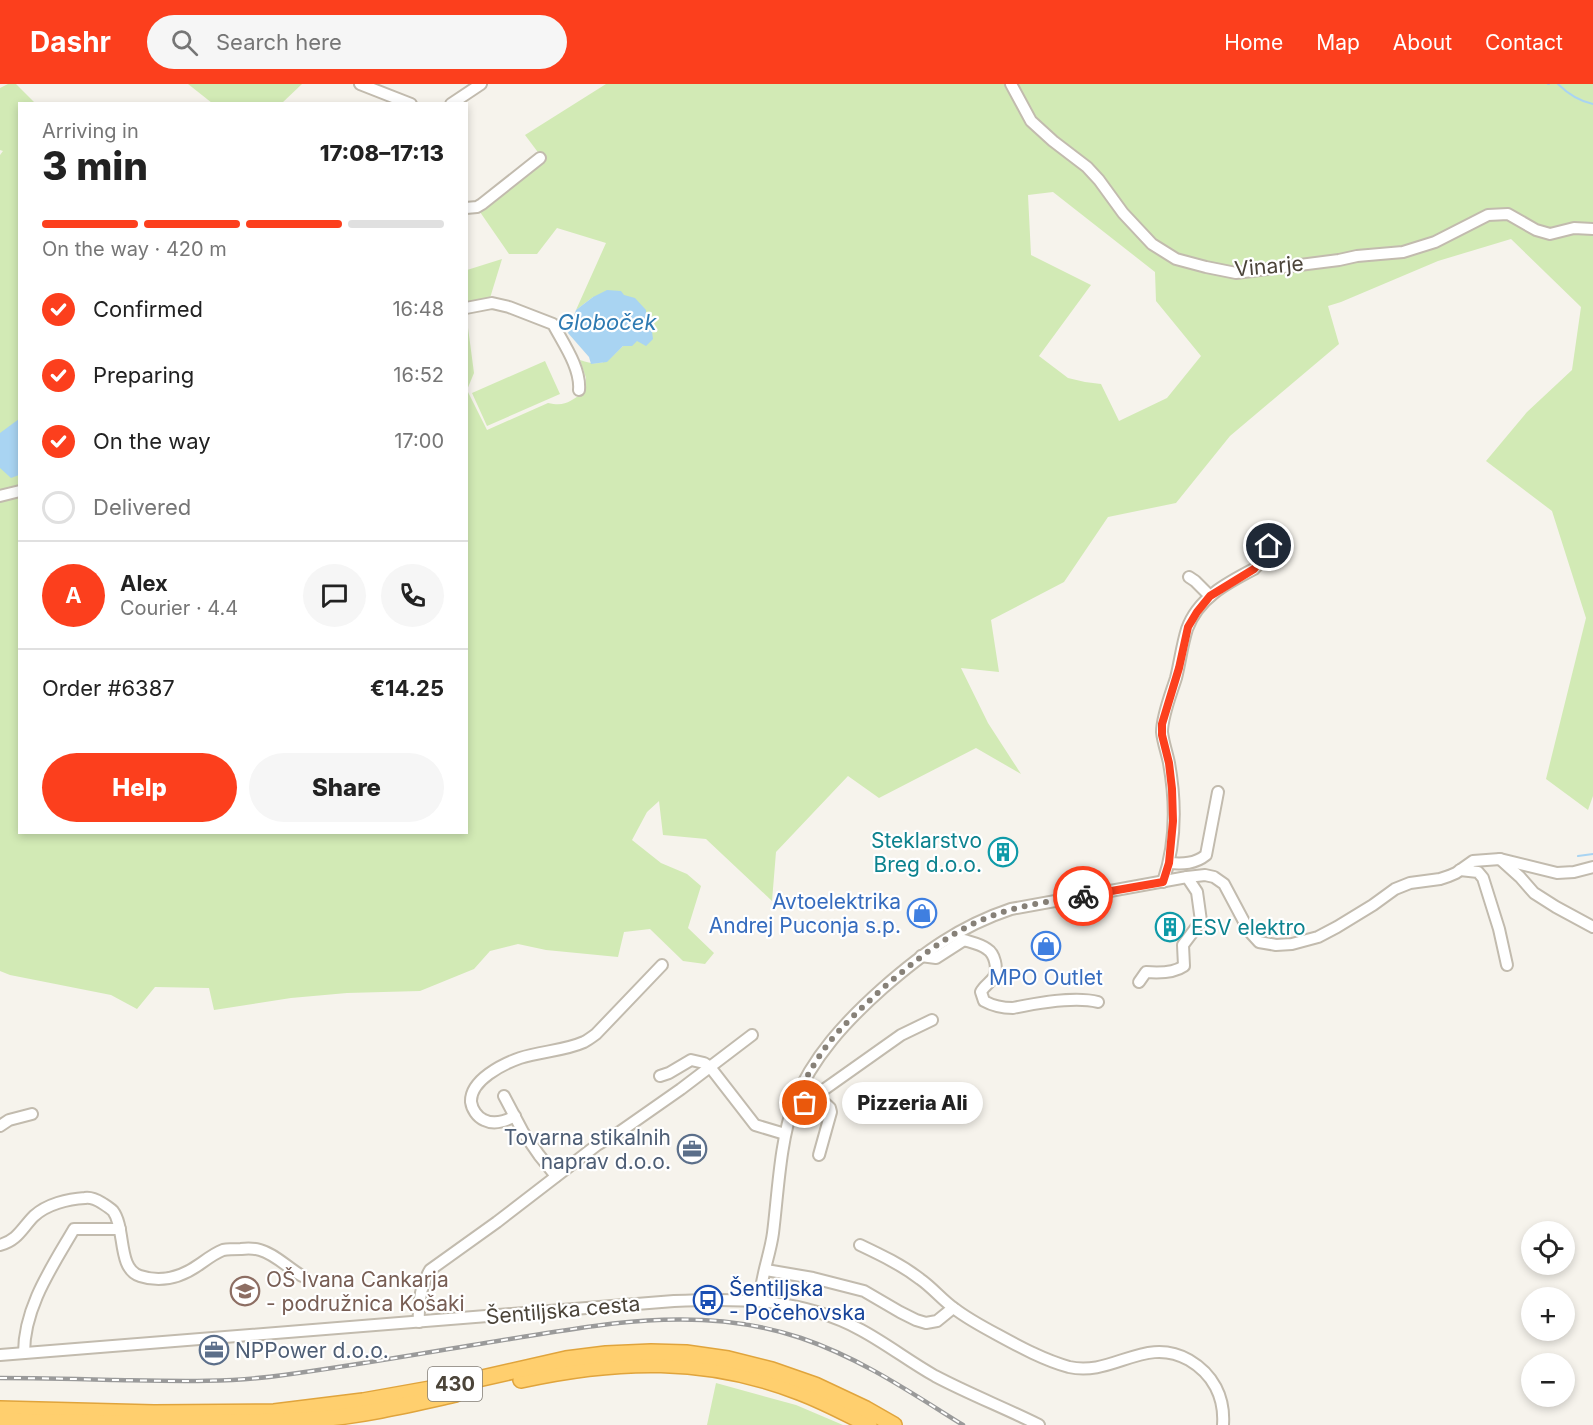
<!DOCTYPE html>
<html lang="en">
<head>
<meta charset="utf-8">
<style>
  :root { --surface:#fff; --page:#f6f6f6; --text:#222; --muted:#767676; --line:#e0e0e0; --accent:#fc3f1d }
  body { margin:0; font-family:Inter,sans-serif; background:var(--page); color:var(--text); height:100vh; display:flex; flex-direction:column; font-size:22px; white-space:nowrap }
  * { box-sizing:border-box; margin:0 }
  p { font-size:20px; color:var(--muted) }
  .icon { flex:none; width:33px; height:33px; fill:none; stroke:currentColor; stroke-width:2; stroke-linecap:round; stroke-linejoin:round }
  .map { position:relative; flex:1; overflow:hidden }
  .side { position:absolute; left:18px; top:18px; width:450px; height:732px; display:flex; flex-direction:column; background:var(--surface); border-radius:0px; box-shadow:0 3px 9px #0003 }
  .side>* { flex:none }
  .fabs { position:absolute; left:1521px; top:1137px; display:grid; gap:12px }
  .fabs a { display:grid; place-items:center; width:54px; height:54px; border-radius:50%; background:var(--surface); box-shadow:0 3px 9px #0003; font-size:30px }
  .pin { position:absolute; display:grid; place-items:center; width:51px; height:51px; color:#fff; margin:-26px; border:3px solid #fff; border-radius:50%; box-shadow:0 2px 6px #0007 }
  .courier { position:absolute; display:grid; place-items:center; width:60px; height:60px; margin:-30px; border:4px solid #fc3f1d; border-radius:50%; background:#fff; color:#222; box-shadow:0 2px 8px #0007 }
  .bubble { position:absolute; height:42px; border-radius:21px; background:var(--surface); box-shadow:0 3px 9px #0003; font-size:20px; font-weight:800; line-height:42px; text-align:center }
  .head em { font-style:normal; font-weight:800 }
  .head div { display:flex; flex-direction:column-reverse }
  .head { display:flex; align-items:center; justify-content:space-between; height:102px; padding:0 24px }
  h1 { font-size:39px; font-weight:800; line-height:45px }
  .bar { display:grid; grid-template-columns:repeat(4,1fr); gap:9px 6px; align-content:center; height:72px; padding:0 24px }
  .bar i { height:8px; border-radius:4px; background:var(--line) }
  .bar .active { background:var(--accent) }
  .bar p { grid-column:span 4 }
  .line { display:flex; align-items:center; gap:15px; padding:0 24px; border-top:2px solid var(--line) }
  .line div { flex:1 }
  .round { display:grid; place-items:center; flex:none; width:63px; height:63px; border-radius:32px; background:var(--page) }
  ol { padding:0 24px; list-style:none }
  li { display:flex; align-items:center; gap:18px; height:66px }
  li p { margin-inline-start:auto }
  li .icon { padding:6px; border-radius:50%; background:var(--accent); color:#fff; stroke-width:4 }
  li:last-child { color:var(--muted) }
  li i { width:33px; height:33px; border:3px solid var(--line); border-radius:50% }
  .cta { display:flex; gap:12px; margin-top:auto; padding:12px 24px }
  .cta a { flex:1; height:69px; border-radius:36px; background:var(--accent); color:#fff; font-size:24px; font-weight:800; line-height:69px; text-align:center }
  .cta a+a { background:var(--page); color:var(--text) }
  header { display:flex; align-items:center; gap:36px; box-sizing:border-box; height:84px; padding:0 30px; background:var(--accent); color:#fff }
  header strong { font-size:28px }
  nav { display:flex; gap:33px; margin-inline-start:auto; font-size:21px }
  .search { width:420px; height:54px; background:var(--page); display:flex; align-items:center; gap:15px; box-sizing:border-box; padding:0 21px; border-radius:33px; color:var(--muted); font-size:22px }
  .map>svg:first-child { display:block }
  .green { fill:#d2eab5; fill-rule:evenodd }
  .water { fill:#a9d4f2 }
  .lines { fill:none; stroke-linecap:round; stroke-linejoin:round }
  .stream { stroke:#a9d4f2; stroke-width:2 }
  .minor-casing { stroke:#c2bbae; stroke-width:14 }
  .highway-casing { stroke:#e0a43c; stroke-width:18 }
  .minor { stroke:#fff; stroke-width:10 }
  .highway { stroke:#ffcf6e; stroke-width:15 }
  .rail-casing { stroke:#9a9a9a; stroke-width:4.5 }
  .rail { stroke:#fff; stroke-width:2; stroke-dasharray:7; stroke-linecap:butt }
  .done { stroke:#878178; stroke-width:6; stroke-dasharray:0 10.8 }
  .route { stroke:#fc3f1d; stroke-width:8 }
  .labels { text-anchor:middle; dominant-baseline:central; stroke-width:4.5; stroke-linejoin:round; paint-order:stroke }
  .shield { fill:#fff; stroke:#817c74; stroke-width:1.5 }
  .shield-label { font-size:20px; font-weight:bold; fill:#4b4439 }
  .street-label { font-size:21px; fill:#4b4439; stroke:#fff }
  .culture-label { font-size:21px; fill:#0d838f; stroke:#fff; text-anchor:end }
  .shop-label { font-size:21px; fill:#366cbe; stroke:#fff; text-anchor:end }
  .service-label { font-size:21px; fill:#4e5e75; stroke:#fff; text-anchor:end }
  .education-label { font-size:21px; fill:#785e54; stroke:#fff; text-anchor:start }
  .transit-label { font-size:21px; fill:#164399; stroke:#fff; text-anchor:start }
  .water-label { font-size:22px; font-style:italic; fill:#2e7ab2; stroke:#fff }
</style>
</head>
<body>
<header>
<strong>Dashr</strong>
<div class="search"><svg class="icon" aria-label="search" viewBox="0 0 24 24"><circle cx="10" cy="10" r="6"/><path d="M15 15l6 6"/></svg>Search here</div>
<nav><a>Home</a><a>Map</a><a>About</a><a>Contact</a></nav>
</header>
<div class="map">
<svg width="1593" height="1341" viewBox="0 0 1593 1341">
  <rect width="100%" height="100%" fill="#f6f3ec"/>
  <!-- green -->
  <g class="green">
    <polygon points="8,0 16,0 35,19 20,20 20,402 0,407 0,71 3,67 0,66 0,4"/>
    <polygon points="188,0 302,0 282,19 212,19"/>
    <path d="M606,0H1593V712L1588,726L1546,695L1586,534L1552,427L1486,377L1527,328L1572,286L1581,223L1511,155L1438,177L1341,218L1328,222L1339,260L1230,352L1176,419L1108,433L1064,498L991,536L999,588L961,584L988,639L1021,690L976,664L879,714L848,692L776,768L772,817L706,755L663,751L659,717L647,728L632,756L661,779L687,790L701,802L688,844L714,869L705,880L683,877L650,845L624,848L618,873L546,866L518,860L490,867L474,885L420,907L347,909L291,914L214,926L209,904L155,903L137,925L111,911L10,891L0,887V416L19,411L20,748H466L467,236L474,289L467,306L487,346L548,319C566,323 570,317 584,308L586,294L580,276C603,284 607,277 623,262L593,213L576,226L606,159L557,144L537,170H509L480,128L543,75L525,51ZM1053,108L1155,188L1156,217L1201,272L1167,314L1119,337L1101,300L1085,298L1068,294L1039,272L1091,201L1031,171L1028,111Z"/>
    <polygon points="502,175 490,214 467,221 467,186"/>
    <polygon points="545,277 560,310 487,342 472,309"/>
    <polygon points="716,1299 796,1321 843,1341 707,1341"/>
  </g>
  <!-- water -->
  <g class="water">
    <polygon points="607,206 621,207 624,211 635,214 646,226 646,237 651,240 653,255 646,262 637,257 632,262 623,262 607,278 591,280 589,273 568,249 576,226 593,213"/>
    <polygon points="19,335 19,391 11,394 0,384 0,349"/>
  </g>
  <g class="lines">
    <!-- stream -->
    <g class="stream">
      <polyline points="1548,0 1549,0"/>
      <path d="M1558,0C1568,10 1579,17 1593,20"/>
      <polyline points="1578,772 1593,770"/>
    </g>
    <!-- minor casing -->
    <g class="minor-casing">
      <g id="minor">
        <polyline points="360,0 411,20"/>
        <polyline points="1011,0 1031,37 1053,57 1087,83 1099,96 1123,129 1152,160 1176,175 1206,183 1236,189 1339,176 1357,172 1403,168 1435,158 1488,131 1508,130 1536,146 1550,150 1574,144 1593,145"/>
        <polyline points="451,20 481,0"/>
        <polyline points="466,124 477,123 482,120 540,74"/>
        <path d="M466,224L492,219L509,223L553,240C563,259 581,284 579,306"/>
        <polyline points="0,412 20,407"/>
        <polyline points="1189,493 1195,497 1210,512"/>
        <polyline points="1500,775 1520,793 1534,809 1556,823 1593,843"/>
        <path d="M1169,779C1183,780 1195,780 1206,771L1218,708"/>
        <polyline points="1460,786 1478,788 1483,794 1499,845 1507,881"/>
        <path d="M1163,798C1176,760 1176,718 1169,679C1167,669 1163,658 1162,648C1162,632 1171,610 1176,594C1180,578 1182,561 1187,545C1198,514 1227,499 1254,485C1265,474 1270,461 1273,447"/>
        <path d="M921,872L936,874L964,856C970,858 981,860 987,865C995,870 998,884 994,893C990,899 984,902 981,908L984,917C993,922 1003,924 1013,924C1037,919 1074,912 1098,918"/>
        <path d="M1139,898L1146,888C1158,889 1174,889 1184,882L1183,861L1201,837L1197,808L1187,793"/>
        <polyline points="660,992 669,989 691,976 704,979 710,983 755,1041 785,1050"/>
        <polyline points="816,1011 830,1024 831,1028 819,1071"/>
        <polyline points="504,1012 523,1048 539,1071 556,1092"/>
        <polyline points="794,1019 799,1021 805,1019 901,951 932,936"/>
        <path d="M515,1032C506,1037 494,1041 484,1036C477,1033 472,1025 471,1018C470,996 503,980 520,974C541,967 564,967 584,958C588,956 592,953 596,950L662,881"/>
        <polyline points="0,1042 9,1036 32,1030"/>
        <path d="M0,1161C18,1156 22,1144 34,1132C47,1120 68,1115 85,1114C91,1113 97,1116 102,1119C105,1121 110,1124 113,1127C126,1144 117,1185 140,1192C161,1199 182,1193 200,1180C207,1175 215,1169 223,1166C229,1165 236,1165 241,1165C248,1164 253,1164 260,1166C275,1170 288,1184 302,1192"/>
        <path d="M860,1161C881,1171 902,1181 920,1195C933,1204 942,1216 955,1225C968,1235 983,1243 998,1251C1020,1263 1044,1276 1069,1283C1113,1293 1145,1251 1189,1276C1213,1290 1225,1313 1223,1341"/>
        <polyline points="766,1186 813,1194 864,1207 900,1228 916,1236 926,1239 937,1237 953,1224"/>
        <path d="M760,1217C760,1194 770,1172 773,1149C778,1109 780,1057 794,1019C812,973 847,936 883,904C923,869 960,842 1011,825L1187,793L1205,791L1214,793L1224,800L1249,847L1259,858L1276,861L1292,860L1318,853L1337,843L1373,821L1395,805L1410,799L1440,795L1449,792L1456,789L1473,777L1500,775L1557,789L1574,788L1593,783"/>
        <path d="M419,1238C418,1221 421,1201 430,1186L497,1138L597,1061L621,1047L681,1005L752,951"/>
        <path d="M24,1269C24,1223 52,1183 74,1145H120"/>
        <path d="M0,1271L674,1217C739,1214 802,1214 861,1246C887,1260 910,1278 935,1292C969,1310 1005,1324 1039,1341"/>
      </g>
    </g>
    <!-- highway casing -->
    <g class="highway-casing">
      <g id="highway">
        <path d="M521,1296C617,1275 706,1272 799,1308C823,1317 846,1329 869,1341"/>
        <polyline points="0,1325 154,1329 274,1328 363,1317 447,1302 566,1275 606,1270 651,1268 686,1269 728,1275 772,1286 815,1301 866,1325 894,1341"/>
        <path d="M0,1337C105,1339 213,1341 318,1335C365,1331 411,1320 456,1310"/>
      </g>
    </g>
    <!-- minor -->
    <use href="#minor" class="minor"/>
    <!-- highway -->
    <use href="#highway" class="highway"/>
    <!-- rail casing -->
    <g class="rail-casing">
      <path id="rail" d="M0,1294C38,1294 76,1295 115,1296C171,1297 228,1299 284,1291C359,1281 435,1267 510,1255C609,1239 703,1221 801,1254C860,1274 910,1308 963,1341"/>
    </g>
    <!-- rail -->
    <use href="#rail" class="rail"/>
  </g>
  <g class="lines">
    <!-- done -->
    <path class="done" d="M805,1019L799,1021L794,1019C804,997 816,975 831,956C847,937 865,921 883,904C915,877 949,848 989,833C1019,821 1052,817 1083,812"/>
    <!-- route -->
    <polyline class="route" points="1083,812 1163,798 1169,779 1173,737 1172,705 1169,679 1162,651 1162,640 1179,584 1188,543 1197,528 1210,512 1254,485 1264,472 1269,462"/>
  </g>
  <!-- icons -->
  <defs>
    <g id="building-ring" transform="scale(1.5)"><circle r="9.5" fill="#fff" stroke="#0f9aa8" stroke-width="1.5"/><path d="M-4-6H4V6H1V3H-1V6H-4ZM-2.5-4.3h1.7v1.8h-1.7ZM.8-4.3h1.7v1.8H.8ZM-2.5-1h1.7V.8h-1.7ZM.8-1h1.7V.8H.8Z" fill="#0f9aa8"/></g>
    <g id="shop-ring" transform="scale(1.5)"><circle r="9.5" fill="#fff" stroke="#3f7fe0" stroke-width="1.5"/><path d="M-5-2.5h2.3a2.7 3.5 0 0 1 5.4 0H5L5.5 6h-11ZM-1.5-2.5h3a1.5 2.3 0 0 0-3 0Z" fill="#3f7fe0"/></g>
    <g id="office-ring" transform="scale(1.5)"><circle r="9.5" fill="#fff" stroke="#5c6f8a" stroke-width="1.5"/><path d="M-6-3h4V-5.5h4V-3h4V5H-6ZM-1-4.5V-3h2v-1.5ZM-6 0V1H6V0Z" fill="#5c6f8a"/></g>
    <g id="school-ring" transform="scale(1.5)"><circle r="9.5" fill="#fff" stroke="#8d6e63" stroke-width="1.5"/><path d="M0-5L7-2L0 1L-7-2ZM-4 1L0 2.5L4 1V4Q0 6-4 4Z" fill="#8d6e63"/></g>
    <g id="bus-ring" transform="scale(1.5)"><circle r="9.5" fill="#fff" stroke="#1a4fb4" stroke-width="1.5"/><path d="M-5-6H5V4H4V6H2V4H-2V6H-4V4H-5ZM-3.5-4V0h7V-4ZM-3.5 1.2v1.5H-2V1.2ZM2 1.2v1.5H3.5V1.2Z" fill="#1a4fb4"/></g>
  </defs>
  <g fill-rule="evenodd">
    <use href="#building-ring" x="1003" y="768"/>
    <use href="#shop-ring" x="922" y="829"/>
    <use href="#building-ring" x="1170" y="843"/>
    <use href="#shop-ring" x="1046" y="862"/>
    <use href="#office-ring" x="692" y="1065"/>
    <use href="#school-ring" x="245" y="1207"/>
    <use href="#bus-ring" x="708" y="1216"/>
    <use href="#office-ring" x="214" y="1266"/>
  </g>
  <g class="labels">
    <!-- shield labels -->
    <rect class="shield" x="428" y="1283" width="54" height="34" rx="4.5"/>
    <g class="shield-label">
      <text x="455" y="1300">430</text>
    </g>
    <!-- street labels -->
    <g class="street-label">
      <text transform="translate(1269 182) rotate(-5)">Vinarje</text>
      <text transform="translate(563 1226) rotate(-5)">Šentiljska cesta</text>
    </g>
    <!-- culture labels -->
    <g class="culture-label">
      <text x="982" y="756">Steklarstvo<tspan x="982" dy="24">Breg d.o.o.</tspan></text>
      <text x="1191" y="843" text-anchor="start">ESV elektro</text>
    </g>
    <!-- shop labels -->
    <g class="shop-label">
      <text x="901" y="817">Avtoelektrika<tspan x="901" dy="24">Andrej Puconja s.p.</tspan></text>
      <text x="1046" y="893" text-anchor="middle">MPO Outlet</text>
    </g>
    <!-- service labels -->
    <g class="service-label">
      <text x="671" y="1053">Tovarna stikalnih<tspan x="671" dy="24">naprav d.o.o.</tspan></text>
      <text x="235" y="1266" text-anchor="start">NPPower d.o.o.</text>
    </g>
    <!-- education labels -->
    <g class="education-label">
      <text x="266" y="1195">OŠ Ivana Cankarja<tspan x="266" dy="24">- podružnica Košaki</tspan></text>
    </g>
    <!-- transit labels -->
    <g class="transit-label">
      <text x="729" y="1204">Šentiljska<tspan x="729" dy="24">- Počehovska</tspan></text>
    </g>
    <!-- water labels -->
    <g class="water-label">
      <text x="607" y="238">Globoček</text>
    </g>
  </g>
</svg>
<div class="fabs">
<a><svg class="icon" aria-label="locate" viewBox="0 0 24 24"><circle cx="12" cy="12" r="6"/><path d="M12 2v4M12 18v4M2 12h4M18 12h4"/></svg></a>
<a>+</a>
<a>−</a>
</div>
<div class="pin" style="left:805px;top:1019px;background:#ea580c"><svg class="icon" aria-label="bag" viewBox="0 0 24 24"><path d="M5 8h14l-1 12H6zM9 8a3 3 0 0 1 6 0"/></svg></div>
<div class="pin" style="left:1269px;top:462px;background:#1f2937"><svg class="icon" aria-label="home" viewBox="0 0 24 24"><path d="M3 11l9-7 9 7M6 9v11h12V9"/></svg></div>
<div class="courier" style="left:1083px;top:812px"><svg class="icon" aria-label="bike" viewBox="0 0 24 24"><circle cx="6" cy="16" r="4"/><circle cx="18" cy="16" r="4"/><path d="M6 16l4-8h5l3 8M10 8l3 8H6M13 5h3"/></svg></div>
<div class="bubble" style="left:842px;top:998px;width:141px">Pizzeria Ali</div>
<section class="side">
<div class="head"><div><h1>3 min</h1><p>Arriving in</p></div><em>17:08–17:13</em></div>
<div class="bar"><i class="active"></i><i class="active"></i><i class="active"></i><i></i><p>On the way · 420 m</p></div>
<ol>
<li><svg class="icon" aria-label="check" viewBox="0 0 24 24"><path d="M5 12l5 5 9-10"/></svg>Confirmed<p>16:48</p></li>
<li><svg class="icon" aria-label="check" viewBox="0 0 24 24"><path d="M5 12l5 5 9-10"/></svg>Preparing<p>16:52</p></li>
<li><svg class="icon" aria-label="check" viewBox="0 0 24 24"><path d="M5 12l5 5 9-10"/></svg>On the way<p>17:00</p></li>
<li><i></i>Delivered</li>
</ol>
<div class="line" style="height:108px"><b class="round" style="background:var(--accent);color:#fff">A</b><div><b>Alex</b><p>Courier · 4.4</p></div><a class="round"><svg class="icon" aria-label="chat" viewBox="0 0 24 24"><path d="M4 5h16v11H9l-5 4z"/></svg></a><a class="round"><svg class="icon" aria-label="phone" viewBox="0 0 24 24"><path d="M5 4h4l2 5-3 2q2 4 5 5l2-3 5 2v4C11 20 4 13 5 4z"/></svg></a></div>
<div class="line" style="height:78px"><div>Order #6387</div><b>€14.25</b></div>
<div class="cta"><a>Help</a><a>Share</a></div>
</section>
</div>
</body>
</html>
